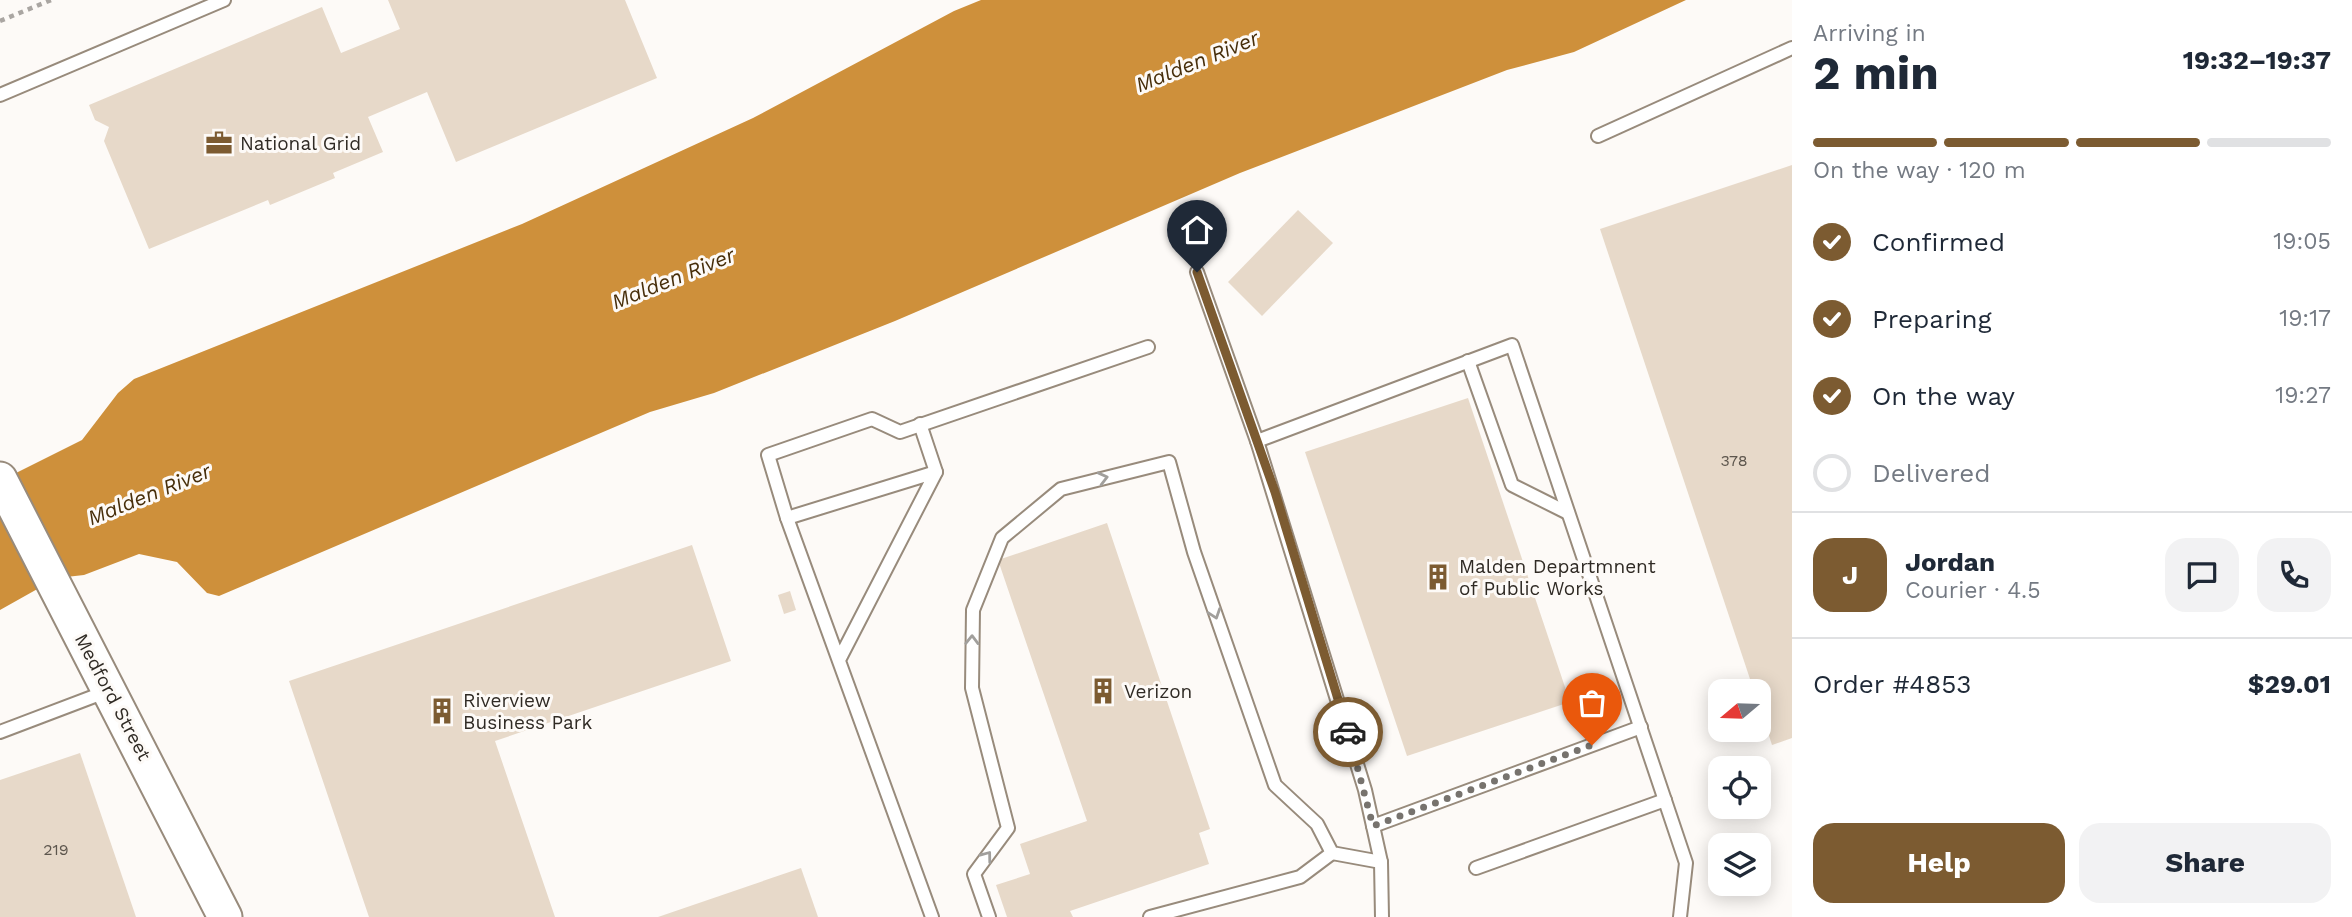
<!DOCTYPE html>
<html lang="en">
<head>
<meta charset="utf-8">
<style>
  :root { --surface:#fff; --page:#f2f2f3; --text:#1f2937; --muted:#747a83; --line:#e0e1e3; --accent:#7c5b31 }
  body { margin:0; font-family:"Work Sans",sans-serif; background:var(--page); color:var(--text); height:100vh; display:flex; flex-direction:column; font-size:26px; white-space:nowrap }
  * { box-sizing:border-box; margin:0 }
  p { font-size:23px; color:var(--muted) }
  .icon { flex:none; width:38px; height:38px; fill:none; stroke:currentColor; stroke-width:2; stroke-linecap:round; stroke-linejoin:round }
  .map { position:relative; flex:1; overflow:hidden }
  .side { display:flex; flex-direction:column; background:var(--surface); width:560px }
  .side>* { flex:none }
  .needle { width:46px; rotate:251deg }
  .controls { position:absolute; left:1708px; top:679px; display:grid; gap:14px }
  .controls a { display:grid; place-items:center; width:63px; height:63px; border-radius:14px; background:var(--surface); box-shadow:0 4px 18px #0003; font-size:35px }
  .pin { position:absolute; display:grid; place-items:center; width:60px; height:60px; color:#fff; margin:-72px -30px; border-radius:50% 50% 50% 0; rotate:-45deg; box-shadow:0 0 7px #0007 }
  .pin .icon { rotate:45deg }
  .courier { position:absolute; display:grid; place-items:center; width:70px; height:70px; margin:-35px; border:5px solid #7c5b31; border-radius:50%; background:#fff; color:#222; box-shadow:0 2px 9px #0007 }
  .headline em { font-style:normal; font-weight:700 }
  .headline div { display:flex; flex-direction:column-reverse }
  .headline { display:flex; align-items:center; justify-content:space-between; height:119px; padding:0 21px }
  h1 { font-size:46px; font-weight:700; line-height:52px }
  .bar { display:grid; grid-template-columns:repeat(4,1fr); gap:10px 7px; align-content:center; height:84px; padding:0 21px }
  .bar i { height:9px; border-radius:5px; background:var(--line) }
  .bar .active { background:var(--accent) }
  .bar p { grid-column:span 4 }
  .line { display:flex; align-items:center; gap:18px; padding:0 21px; border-top:2px solid var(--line) }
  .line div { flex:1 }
  .round { display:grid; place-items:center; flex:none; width:74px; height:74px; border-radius:21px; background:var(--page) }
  ol { padding:0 21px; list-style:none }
  li { display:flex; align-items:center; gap:21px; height:77px }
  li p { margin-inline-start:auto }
  li .icon { padding:7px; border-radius:50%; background:var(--accent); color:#fff; stroke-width:4 }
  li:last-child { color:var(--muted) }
  li i { width:38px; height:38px; border:4px solid var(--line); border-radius:50% }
  .action { display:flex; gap:14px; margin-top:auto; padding:14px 21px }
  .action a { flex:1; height:80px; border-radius:21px; background:var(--accent); color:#fff; font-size:28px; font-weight:700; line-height:80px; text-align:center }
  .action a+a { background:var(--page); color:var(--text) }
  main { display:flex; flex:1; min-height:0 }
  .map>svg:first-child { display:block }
  .water { fill:#ce903b }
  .building { fill:#e7d9c9 }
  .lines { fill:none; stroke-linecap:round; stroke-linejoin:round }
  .service-casing { stroke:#988b7c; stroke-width:16 }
  .secondary-casing { stroke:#988b7c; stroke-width:37 }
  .path { stroke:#aaa6a2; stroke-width:4.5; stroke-dasharray:5 5; stroke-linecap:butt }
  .service { stroke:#fff; stroke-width:12 }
  .secondary { stroke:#fff; stroke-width:33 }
  .oneway { stroke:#a19f9c }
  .done { stroke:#77736e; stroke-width:7; stroke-dasharray:0 12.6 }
  .route { stroke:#7c5b31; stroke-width:9 }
  .labels { text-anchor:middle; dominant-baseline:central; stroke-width:6; stroke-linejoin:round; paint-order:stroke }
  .number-label { font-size:16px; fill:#5d564d }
  .poi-label { font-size:19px; fill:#2f2a24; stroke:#fdfaf7; text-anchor:start }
  .street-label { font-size:19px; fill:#2f2a24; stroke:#fdfaf7 }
  .water-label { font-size:21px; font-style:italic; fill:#472e0a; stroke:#fdfaf7 }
</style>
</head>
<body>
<main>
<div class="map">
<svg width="1792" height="917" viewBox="0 0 1792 917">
  <rect width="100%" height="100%" fill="#fdfaf7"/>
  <!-- water -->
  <polygon class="water" points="981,0 1686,0 1574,52 1507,70 1240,173 895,321 714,393 650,412 219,596 207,593 177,562 139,554 84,575 57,578 0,610 0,481 82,440 118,393 134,379 522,224 753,118 954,11"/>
  <!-- building -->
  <g class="building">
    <polygon points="388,0 625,0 657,78 456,162 427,92 368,117 383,152 333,173 335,178 270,205 268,200 149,249 104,141 109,127 95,120 89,105 322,7 341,53 400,29"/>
    <polygon points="1792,165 1792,738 1772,745 1759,705 1759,691 1754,691 1600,229"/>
    <polygon points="1298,210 1333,243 1262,316 1228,282"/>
    <polygon points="1468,398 1570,702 1407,756 1305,452"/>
    <polygon points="1107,523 1210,829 1199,833 1209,864 1070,911 1073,917 1007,917 996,885 1030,874 1020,844 1087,821 998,560"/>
    <polygon points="692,545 731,661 495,741 555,917 369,917 289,681"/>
    <polygon points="790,591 796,610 784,614 778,595"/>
    <polygon points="80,753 136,917 0,917 0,780"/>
    <polygon points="801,868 818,917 658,917"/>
  </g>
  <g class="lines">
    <!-- service casing -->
    <g class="service-casing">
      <g id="service">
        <polyline points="0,95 224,0"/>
        <polyline points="1598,136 1792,48"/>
        <polyline points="1197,272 1257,441"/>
        <polyline points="1468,361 1512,485 1568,513"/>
        <polyline points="920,424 936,472"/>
        <polyline points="787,518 768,455 872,419 900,432 1148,347"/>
        <polyline points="839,660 936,472 787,518 932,917"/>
        <polyline points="0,732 108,691"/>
        <polyline points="1373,826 1641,727"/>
        <polyline points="1476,868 1665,800"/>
        <polyline points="989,917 974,874 1008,828 972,688 973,610 1002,538 1061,489 1169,462 1194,552 1275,785 1317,824 1332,853 1381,862"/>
        <polyline points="1150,917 1300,877 1332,853"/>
        <polyline points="1382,917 1381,862 1365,790 1257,441 1512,345 1686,863 1680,917"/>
      </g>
    </g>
    <!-- secondary casing -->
    <g class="secondary-casing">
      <polyline id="secondary" points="0,479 225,917"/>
    </g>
    <!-- path -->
    <polyline class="path" points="0,21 51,0"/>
    <!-- service -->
    <use href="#service" class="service"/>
    <!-- secondary -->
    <use href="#secondary" class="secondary"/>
  </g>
  <!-- one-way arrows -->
  <defs><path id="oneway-chevron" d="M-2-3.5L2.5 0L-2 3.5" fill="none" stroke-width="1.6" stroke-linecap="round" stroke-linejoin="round" transform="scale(1.75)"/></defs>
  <g class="oneway">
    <use href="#oneway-chevron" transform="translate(1103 478) rotate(-14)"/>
    <use href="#oneway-chevron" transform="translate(1215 614) rotate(71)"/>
    <use href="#oneway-chevron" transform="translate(972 640) rotate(-89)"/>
    <use href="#oneway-chevron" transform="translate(987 856) rotate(-53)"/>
  </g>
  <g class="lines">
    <!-- done -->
    <polyline class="done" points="1348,732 1373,826 1592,745"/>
    <!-- route -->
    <polyline class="route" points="1197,272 1275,492 1348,732"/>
  </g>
  <!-- icons -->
  <defs>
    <g id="office-bare" transform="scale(2.1)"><path d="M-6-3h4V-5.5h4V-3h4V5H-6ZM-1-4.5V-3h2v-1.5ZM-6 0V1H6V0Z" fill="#7c5b31" stroke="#fdfaf7" stroke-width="2.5" paint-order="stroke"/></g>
    <g id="building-bare" transform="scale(2.1)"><path d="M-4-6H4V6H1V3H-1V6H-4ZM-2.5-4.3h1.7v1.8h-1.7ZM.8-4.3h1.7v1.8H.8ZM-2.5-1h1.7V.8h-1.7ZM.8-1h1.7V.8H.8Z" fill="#7c5b31" stroke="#fdfaf7" stroke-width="2.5" paint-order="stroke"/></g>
  </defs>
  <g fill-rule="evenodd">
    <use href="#office-bare" x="219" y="143"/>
    <use href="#building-bare" x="1438" y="577"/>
    <use href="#building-bare" x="1103" y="691"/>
    <use href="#building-bare" x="442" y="711"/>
  </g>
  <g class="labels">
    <!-- number labels -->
    <g class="number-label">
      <text x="1734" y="460">378</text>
      <text x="56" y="849">219</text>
    </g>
    <!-- poi labels -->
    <g class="poi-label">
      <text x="240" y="143">National Grid</text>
      <text x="1459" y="566">Malden Departmnent<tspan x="1459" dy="22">of Public Works</tspan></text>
      <text x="1124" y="691">Verizon</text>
      <text x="463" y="700">Riverview<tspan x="463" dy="22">Business Park</tspan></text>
    </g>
    <!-- street labels -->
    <g class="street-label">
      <text transform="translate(113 697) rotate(62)">Medford Street</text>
    </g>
    <!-- water labels -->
    <g class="water-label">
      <text transform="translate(1197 61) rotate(-22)">Malden River</text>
      <text transform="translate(673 278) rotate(-22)">Malden River</text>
      <text transform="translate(149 494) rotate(-22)">Malden River</text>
    </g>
  </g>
</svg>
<div class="controls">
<a><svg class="needle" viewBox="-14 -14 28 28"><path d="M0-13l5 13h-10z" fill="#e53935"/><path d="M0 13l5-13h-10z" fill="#747a83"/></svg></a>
<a><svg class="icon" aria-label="locate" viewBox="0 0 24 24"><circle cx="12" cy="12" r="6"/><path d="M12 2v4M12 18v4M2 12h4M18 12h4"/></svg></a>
<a><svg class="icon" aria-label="layers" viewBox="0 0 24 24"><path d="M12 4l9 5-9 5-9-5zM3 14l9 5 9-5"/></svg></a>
</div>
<div class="pin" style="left:1592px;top:745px;background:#ea580c"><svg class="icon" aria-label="bag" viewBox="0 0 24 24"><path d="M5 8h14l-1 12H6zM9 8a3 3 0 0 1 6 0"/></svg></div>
<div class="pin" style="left:1197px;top:272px;background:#1f2937"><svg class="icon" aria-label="home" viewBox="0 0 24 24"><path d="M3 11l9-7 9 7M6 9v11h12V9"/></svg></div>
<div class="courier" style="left:1348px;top:732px"><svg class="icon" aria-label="car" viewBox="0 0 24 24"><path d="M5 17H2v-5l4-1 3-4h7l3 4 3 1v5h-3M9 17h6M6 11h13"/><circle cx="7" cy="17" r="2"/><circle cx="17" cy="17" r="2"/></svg></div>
</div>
<section class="side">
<div class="headline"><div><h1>2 min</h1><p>Arriving in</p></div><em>19:32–19:37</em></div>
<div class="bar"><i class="active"></i><i class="active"></i><i class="active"></i><i></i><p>On the way · 120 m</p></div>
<ol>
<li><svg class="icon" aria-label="check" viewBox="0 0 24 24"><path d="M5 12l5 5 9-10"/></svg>Confirmed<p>19:05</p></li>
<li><svg class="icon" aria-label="check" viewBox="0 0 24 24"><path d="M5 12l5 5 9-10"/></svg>Preparing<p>19:17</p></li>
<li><svg class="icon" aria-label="check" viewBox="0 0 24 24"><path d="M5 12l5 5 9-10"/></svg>On the way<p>19:27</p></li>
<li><i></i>Delivered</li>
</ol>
<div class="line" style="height:126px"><b class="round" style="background:var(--accent);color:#fff">J</b><div><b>Jordan</b><p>Courier · 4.5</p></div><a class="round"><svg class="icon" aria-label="chat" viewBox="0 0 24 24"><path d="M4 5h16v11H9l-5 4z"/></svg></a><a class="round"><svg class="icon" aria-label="phone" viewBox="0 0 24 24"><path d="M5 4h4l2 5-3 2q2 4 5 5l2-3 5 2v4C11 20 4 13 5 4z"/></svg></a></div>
<div class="line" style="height:91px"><div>Order #4853</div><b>$29.01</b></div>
<div class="action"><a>Help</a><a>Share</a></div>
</section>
</main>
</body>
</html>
